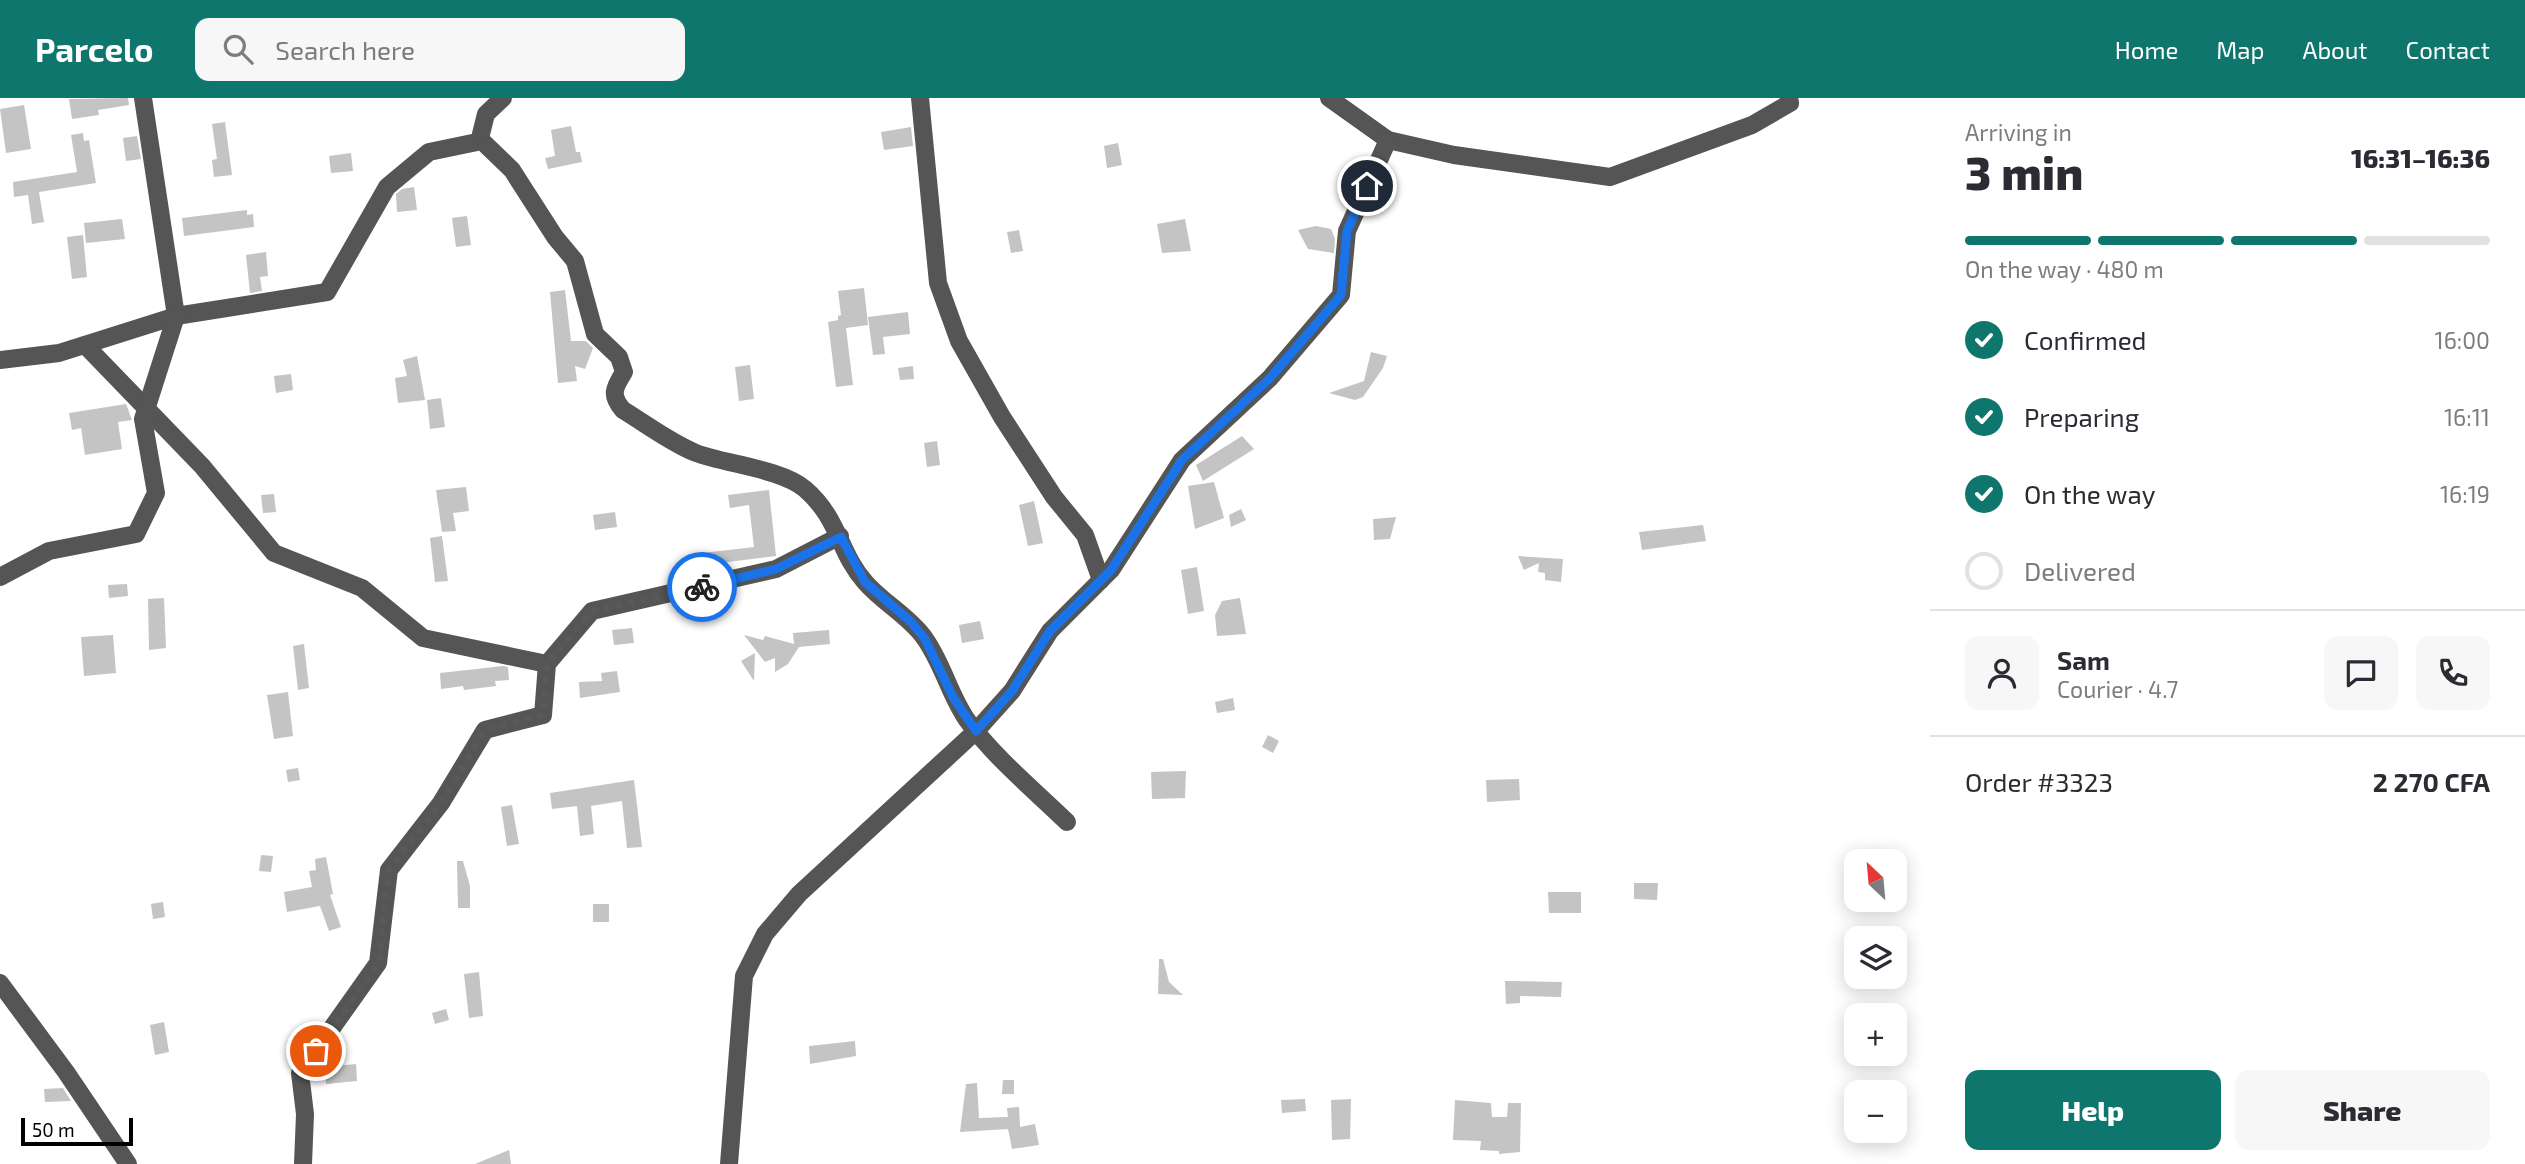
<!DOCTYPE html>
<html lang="en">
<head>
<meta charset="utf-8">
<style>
  :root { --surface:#fff; --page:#f7f7f7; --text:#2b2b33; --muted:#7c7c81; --line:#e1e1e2; --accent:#0f766e }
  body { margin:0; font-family:"Exo 2",sans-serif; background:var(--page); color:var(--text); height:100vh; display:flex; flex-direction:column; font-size:26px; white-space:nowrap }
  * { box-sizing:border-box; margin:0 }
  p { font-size:23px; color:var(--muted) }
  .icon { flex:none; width:38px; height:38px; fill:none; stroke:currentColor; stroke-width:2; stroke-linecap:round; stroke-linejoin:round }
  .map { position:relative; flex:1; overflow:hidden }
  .drawer { display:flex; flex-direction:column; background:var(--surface); width:595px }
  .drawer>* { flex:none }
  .needle { width:46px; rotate:334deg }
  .fabs { position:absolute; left:1844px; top:751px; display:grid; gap:14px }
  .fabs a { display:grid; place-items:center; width:63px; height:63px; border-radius:14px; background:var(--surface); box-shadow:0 4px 18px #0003; font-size:35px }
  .scale { position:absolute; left:21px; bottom:18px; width:112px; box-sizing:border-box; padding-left:7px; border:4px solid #000; border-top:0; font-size:19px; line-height:24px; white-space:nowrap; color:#000; -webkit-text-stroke:5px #fff; paint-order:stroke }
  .pin { position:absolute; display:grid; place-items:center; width:60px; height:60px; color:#fff; margin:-30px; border:4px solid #fff; border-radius:50%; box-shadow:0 2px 7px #0007 }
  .courier { position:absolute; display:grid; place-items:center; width:70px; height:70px; margin:-35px; border:5px solid #1a73e8; border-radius:50%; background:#fff; color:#222; box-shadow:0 2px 9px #0007 }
  .summary em { font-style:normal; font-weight:800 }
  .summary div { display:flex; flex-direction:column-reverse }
  .summary { display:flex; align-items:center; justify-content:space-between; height:119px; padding:0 35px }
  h1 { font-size:46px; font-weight:800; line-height:52px }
  .bar { display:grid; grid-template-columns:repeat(4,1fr); gap:10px 7px; align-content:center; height:84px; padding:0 35px }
  .bar i { height:9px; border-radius:5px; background:var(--line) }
  .bar .active { background:var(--accent) }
  .bar p { grid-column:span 4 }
  .line { display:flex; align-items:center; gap:18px; padding:0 35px; border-top:2px solid var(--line) }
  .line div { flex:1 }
  .round { display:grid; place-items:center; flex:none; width:74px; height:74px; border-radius:14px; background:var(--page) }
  ol { padding:0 35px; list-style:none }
  li { display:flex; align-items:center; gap:21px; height:77px }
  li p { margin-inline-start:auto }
  li .icon { padding:7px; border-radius:50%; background:var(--accent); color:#fff; stroke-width:4 }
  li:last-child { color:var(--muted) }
  li i { width:38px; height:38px; border:4px solid var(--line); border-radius:50% }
  .primary-button { display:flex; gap:14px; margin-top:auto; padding:14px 35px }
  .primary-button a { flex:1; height:80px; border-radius:14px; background:var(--accent); color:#fff; font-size:28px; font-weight:800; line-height:80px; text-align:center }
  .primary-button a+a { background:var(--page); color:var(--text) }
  header { display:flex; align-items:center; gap:42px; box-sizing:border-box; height:98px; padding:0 35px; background:var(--accent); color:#fff }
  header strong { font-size:33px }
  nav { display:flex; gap:38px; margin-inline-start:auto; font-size:24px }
  .search { width:490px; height:63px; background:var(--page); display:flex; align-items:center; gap:18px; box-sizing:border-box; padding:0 24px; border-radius:14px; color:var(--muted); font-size:26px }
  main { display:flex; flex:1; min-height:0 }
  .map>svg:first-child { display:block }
  .building { fill:#c4c4c4 }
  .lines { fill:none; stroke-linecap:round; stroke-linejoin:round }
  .minor { stroke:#555; stroke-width:18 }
  .done { stroke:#595959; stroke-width:7; stroke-dasharray:0 12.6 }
  .route { stroke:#1a73e8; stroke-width:9 }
</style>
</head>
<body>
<header>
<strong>Parcelo</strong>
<div class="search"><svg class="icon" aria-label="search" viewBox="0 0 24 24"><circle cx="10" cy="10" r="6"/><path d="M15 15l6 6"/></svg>Search here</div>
<nav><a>Home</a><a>Map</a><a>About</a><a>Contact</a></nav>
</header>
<main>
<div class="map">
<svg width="1930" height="1066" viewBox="0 0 1930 1066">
  <rect width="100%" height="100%" fill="#fff"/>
  <!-- building -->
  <g class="building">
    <polygon points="128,0 129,7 98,12 99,17 72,21 69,1"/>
    <polygon points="24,7 31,51 6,55 0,11"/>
    <polygon points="225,24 232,77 214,79 212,62 217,61 212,26"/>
    <polygon points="571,28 576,54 580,54 582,64 548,71 545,60 555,58 551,32"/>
    <polygon points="911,29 913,48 884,52 881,34"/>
    <polygon points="83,35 84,43 89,42 96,85 39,94 44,124 32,126 28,97 14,99 13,84 77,74 71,37"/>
    <polygon points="137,38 141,61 126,63 123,40"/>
    <polygon points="1118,45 1122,67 1107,70 1104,48"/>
    <polygon points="351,55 353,73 331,75 329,58"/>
    <polygon points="414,89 417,112 397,114 396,96 402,91"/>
    <polygon points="247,112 247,117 253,116 254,129 184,138 182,120"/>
    <polygon points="467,118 471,147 456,149 452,120"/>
    <polygon points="122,121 125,141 86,145 84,125"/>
    <polygon points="1185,121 1191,153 1162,155 1157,126"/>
    <polygon points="1316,128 1331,131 1335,141 1334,155 1308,151 1298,132"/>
    <polygon points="1019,132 1023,153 1011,155 1007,134"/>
    <polygon points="83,137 87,179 72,181 67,139"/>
    <polygon points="266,154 268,178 260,179 262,193 250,195 246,157"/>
    <polygon points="864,190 868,227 846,230 853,287 836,289 828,224 838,222 838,218 841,217 838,193"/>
    <polygon points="565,192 571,243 586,243 593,250 585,271 575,268 577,283 558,285 550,194"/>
    <polygon points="908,214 910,236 883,239 885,256 873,257 868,219"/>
    <polygon points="1371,254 1387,258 1383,270 1363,299 1355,302 1329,295 1364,283"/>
    <polygon points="417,258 425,302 398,305 395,280 407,278 403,262"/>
    <polygon points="750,267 754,301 739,303 735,269"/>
    <polygon points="913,268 914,281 900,282 898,270"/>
    <polygon points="291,276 293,292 276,295 274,278"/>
    <polygon points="441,300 445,329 430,331 427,302"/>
    <polygon points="126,306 132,322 118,324 122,351 85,357 81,330 72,332 69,315"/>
    <polygon points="1242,338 1254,351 1203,383 1196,367"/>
    <polygon points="937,343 940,367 927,369 924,345"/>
    <polygon points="1214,384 1224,420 1195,431 1188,388"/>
    <polygon points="466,389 469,413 453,415 456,433 442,434 436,392"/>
    <polygon points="769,392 776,458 696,468 694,456 754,449 749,407 730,410 728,397"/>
    <polygon points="274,396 276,414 263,415 261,397"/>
    <polygon points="1034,403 1043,445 1028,448 1019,407"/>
    <polygon points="1241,411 1246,422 1231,429 1229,417"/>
    <polygon points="615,414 617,429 595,432 593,417"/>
    <polygon points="1396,419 1390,441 1374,442 1373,421"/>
    <polygon points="1703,427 1706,443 1642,452 1639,434"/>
    <polygon points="442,438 448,483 435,484 430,440"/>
    <polygon points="1518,458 1563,461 1561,484 1545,482 1545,475 1538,474 1539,465 1524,472"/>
    <polygon points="1197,469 1204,513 1188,516 1181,472"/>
    <polygon points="127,486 128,498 109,500 108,487"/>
    <polygon points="164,500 166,550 149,552 148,501"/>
    <polygon points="1240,500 1246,536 1217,538 1215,517 1222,503"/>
    <polygon points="980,523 984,541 962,545 959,527"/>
    <polygon points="632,530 634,545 614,547 612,532"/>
    <polygon points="829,532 830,546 799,549 788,566 775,574 775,560 765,564 744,537 763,542 765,538 794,546 793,535"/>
    <polygon points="113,537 116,575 84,578 81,539"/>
    <polygon points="304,546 309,590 298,592 293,548"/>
    <polygon points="755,555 754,583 741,563"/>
    <polygon points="503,568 508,569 509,582 495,583 496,588 464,592 463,588 441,591 440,575"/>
    <polygon points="617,573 620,594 580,600 579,584 602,583 601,575"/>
    <polygon points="288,594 293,638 274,641 267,597"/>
    <polygon points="1233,600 1235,612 1217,615 1215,604"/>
    <polygon points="1268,637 1279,643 1273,655 1262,649"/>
    <polygon points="298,670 300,682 288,684 286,672"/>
    <polygon points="1186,673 1185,700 1152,701 1151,674"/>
    <polygon points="1519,681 1520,702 1487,704 1486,682"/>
    <polygon points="634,682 642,749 627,750 622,703 591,708 594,736 580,738 577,708 552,711 550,695"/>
    <polygon points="512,707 519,746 507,748 501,709"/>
    <polygon points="261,757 273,758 271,774 259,773"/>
    <polygon points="326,759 333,796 330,797 341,829 329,833 320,808 287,814 284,794 312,789 309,773 316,772 315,761"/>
    <polygon points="457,763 463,763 470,788 470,810 458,810"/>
    <polygon points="1634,785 1658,785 1657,802 1634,801"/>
    <polygon points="1548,794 1581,794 1581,815 1549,815"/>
    <polygon points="163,804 165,819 153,821 151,806"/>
    <rect x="593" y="806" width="16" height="18"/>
    <polygon points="1159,861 1163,861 1169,884 1183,897 1158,896"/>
    <polygon points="479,874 483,918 469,920 464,876"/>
    <polygon points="1505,883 1562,884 1561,899 1520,898 1520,905 1506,906"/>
    <polygon points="446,911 449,922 435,926 432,915"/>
    <polygon points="164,924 169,954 155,957 150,927"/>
    <polygon points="855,943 856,958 810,966 809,948"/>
    <polygon points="356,966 357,983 326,986 325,969"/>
    <polygon points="1003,982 1014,982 1014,996 1002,996"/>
    <polygon points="977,985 979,1020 1008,1019 1007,1010 1019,1009 1020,1029 1035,1026 1039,1047 1012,1051 1008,1031 960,1034 966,986"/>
    <polygon points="63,990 71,1003 45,1004 44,991"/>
    <polygon points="1305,1001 1306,1013 1282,1015 1281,1002"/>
    <polygon points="1351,1001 1350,1041 1332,1042 1331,1002"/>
    <polygon points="1455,1002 1491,1005 1492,1019 1507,1019 1508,1005 1521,1005 1520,1054 1499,1056 1499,1053 1480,1052 1481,1043 1453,1042"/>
    <polygon points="509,1052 511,1066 475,1066"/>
  </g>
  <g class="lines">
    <!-- minor -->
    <g class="minor">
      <path d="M143,0L176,218L327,194L387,89L429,54L482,43L512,72L555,139L575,163L595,236L619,259L624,274C614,290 610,297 623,312C646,326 671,345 696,355C725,366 782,371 805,391C839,420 839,455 865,484C882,504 906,516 923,538C942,563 949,596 967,622C995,660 1033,691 1067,724"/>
      <polyline points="920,0 938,185 959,243 1002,319 1054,399 1085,437 1101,482"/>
      <polyline points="1329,0 1388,42 1454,57 1610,79 1752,27 1790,5 1789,0"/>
      <polyline points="481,36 486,16 503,0"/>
      <polyline points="85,247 202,368 274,455 362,490 423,540 547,566"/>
      <polyline points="0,262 59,255 176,218"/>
      <polyline points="0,479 49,453 136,436 156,395 143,321 176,218"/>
      <polyline points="0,885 66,974 128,1066"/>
      <polyline points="303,1066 305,1016 300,975 378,865 389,772 441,705 485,632 543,617 547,566 592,513 776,471 840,438"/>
      <polyline points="729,1066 744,878 765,836 799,796 976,633 1012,593 1050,533 1111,472 1182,362 1270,280 1341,197 1347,133 1388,42"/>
    </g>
  </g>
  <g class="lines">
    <!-- done -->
    <polyline class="done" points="316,953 379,865 389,772 441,705 485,632 543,617 547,566 592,513 702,489"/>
    <!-- route -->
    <polyline class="route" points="702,489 776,471 841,439 865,484 911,524 925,541 953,599 976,633 1012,593 1050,533 1111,472 1182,362 1270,280 1341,197 1347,133 1367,88"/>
  </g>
</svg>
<div class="fabs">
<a><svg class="needle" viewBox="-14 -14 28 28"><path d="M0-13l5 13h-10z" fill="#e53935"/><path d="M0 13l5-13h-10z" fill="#7c7c81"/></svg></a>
<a><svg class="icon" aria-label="layers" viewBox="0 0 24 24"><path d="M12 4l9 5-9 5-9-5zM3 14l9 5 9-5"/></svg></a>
<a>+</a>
<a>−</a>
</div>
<div class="scale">50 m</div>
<div class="pin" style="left:316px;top:953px;background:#ea580c"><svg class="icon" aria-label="bag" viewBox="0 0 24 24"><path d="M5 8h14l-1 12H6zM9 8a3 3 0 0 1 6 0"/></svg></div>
<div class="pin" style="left:1367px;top:88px;background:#1f2937"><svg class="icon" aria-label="home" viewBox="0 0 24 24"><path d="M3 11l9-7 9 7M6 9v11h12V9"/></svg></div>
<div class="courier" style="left:702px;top:489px"><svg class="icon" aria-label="bike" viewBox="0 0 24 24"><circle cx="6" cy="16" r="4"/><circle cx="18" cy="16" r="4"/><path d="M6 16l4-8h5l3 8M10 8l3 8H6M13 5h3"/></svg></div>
</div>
<section class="drawer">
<div class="summary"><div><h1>3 min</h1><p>Arriving in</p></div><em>16:31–16:36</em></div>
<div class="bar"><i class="active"></i><i class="active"></i><i class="active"></i><i></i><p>On the way · 480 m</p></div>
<ol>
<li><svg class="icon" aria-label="check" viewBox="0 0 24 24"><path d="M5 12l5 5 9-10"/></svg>Confirmed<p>16:00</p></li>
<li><svg class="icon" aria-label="check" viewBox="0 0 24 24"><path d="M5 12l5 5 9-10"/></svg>Preparing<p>16:11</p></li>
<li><svg class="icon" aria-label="check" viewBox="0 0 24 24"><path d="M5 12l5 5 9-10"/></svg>On the way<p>16:19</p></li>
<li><i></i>Delivered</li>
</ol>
<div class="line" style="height:126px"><a class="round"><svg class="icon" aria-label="person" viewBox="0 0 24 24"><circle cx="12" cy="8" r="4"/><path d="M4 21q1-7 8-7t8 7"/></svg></a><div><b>Sam</b><p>Courier · 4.7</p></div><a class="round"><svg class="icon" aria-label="chat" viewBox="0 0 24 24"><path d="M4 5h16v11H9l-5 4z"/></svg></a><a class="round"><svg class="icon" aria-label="phone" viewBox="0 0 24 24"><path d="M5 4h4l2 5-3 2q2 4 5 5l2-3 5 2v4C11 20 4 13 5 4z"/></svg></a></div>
<div class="line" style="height:91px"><div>Order #3323</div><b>2 270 CFA</b></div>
<div class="primary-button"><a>Help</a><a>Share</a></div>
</section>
</main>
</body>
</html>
